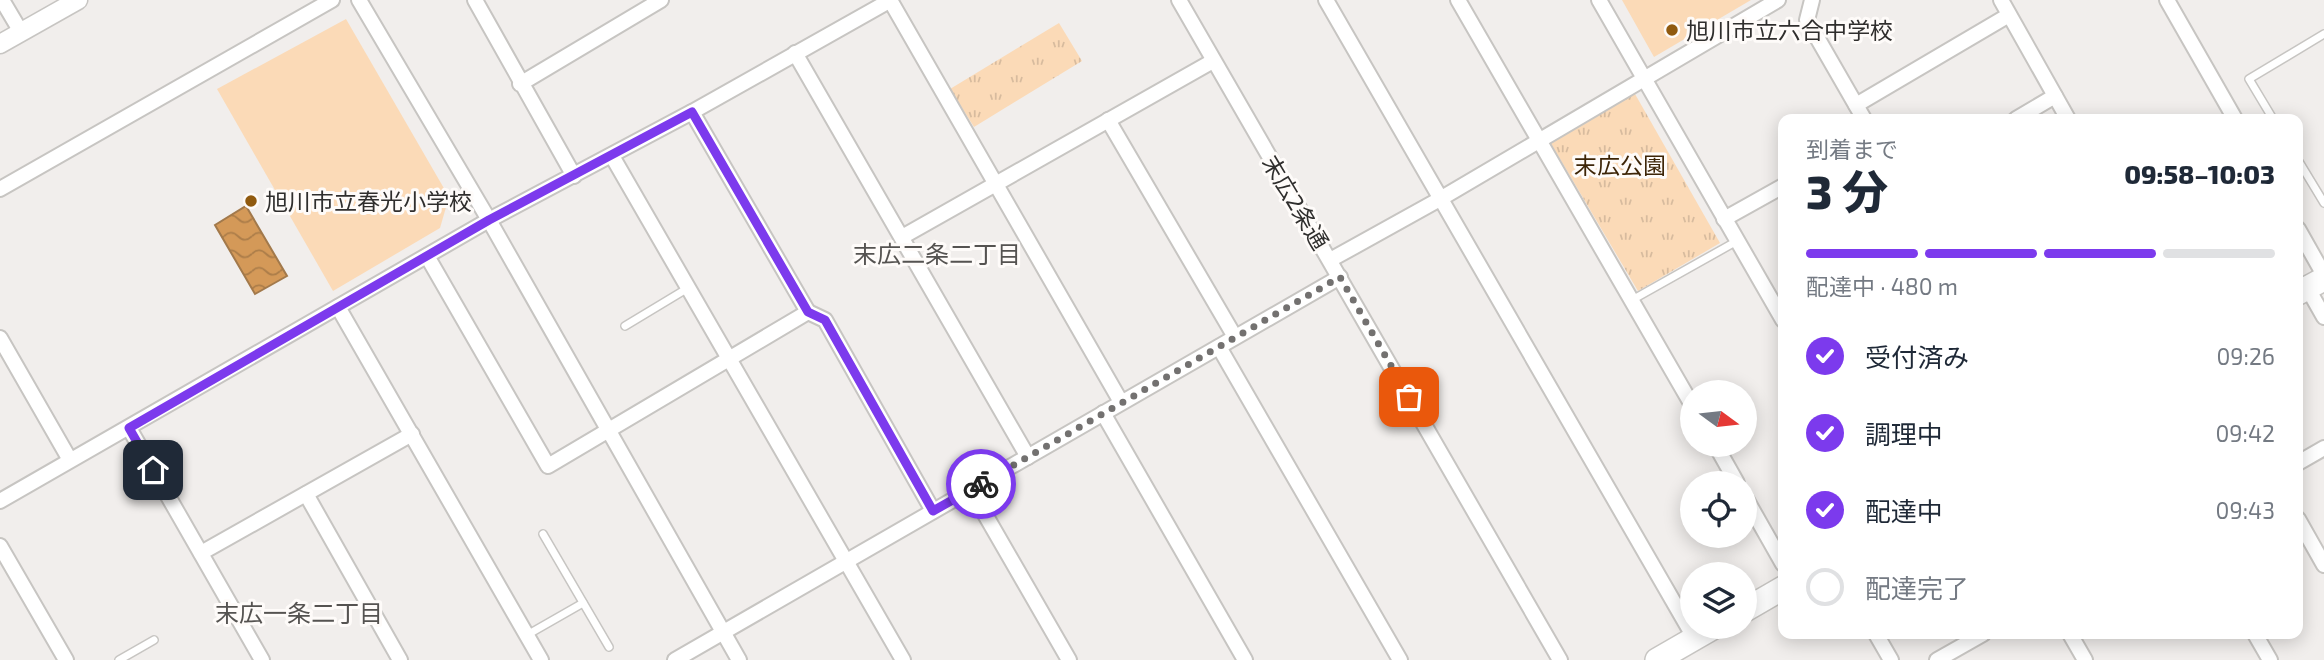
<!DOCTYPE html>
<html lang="ja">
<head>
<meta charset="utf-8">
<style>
  :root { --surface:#fff; --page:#f2f2f3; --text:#1f2937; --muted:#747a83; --line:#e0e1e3; --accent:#7c3aed }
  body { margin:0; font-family:"Exo 2","Noto Sans JP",sans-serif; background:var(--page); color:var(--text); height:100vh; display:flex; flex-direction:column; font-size:26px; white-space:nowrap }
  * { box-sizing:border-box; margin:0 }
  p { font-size:23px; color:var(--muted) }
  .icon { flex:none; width:38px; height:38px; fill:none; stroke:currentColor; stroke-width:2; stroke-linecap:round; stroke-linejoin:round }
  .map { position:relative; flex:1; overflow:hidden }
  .drawer { position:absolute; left:1778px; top:114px; width:525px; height:525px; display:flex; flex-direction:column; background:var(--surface); border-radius:14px; box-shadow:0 4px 18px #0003 }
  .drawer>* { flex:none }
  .needle { width:46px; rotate:105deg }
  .tools { position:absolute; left:1680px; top:380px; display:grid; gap:14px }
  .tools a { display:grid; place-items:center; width:77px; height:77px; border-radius:50%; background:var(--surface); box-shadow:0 4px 18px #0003; font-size:35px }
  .pin { position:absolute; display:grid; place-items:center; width:60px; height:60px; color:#fff; margin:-30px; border-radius:14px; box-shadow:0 4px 10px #0006 }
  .courier { position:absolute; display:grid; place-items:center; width:70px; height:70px; margin:-35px; border:5px solid #7c3aed; border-radius:50%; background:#fff; color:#222; box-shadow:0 2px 9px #0007 }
  .headline em { font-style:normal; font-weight:800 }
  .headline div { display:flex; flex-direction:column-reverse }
  .headline { display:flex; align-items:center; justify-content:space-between; height:119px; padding:0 28px }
  h1 { font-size:46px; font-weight:800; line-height:52px }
  .bar { display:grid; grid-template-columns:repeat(4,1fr); gap:10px 7px; align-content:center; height:84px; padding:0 28px }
  .bar i { height:9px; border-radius:5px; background:var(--line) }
  .bar .current { background:var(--accent) }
  .bar p { grid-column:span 4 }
  ol { padding:0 28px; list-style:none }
  li { display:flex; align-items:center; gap:21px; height:77px }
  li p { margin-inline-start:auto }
  li .icon { padding:7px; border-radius:50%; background:var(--accent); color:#fff; stroke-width:4 }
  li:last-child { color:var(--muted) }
  li i { width:38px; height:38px; border:4px solid var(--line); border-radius:50% }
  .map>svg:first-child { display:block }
  .park { fill:url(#park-tufts) }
  .pitch { fill:#fbdab7 }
  .water { fill:url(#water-waves); stroke:#a2794b; stroke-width:2 }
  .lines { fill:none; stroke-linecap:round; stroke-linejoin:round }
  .service-casing { stroke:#c7c5c2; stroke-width:10 }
  .minor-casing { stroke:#c7c5c2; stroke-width:18 }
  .tertiary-casing { stroke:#c7c5c2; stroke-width:21 }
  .primary-casing { stroke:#c7c5c2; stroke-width:26 }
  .service { stroke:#fff; stroke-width:7 }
  .minor { stroke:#fff; stroke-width:14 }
  .tertiary { stroke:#fff; stroke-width:18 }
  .primary { stroke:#fff; stroke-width:23 }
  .done { stroke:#737170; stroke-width:7; stroke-dasharray:0 12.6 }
  .route { stroke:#7c3aed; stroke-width:9 }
  .poi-dot { fill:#905a0f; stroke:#fefbf9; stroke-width:2.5 }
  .labels { text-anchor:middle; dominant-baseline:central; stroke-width:6; stroke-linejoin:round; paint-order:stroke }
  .poi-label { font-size:23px; fill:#2f2e2d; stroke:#fefbf9; text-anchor:start }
  .park-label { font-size:23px; fill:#3d2507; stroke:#fefbf9 }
  .street-label { font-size:23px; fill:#2f2e2d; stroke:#fefbf9 }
  .neighbourhood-label { font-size:24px; fill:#555351; stroke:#fefbf9 }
</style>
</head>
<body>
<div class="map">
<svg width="2324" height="660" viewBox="0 0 2324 660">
  <defs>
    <pattern id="park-tufts" width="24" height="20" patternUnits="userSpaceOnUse" patternTransform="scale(1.75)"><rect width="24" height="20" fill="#fbdab7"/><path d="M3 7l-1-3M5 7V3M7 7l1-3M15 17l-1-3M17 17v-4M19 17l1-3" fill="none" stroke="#d7bb9e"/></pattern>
    <pattern id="water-waves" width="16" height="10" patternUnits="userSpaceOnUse" patternTransform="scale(1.75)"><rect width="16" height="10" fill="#d49958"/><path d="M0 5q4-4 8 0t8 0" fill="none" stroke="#ac7d49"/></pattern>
  </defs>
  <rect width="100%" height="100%" fill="#f1eeec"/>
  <!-- park -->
  <g class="park">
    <polygon points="1059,23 1082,61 974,127 950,89"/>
    <polygon points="1635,94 1720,243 1638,291 1550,142"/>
  </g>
  <!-- pitch -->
  <g class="pitch">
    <polygon points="1622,0 1751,0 1654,57"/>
    <polygon points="346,19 449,197 440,228 333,291 217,89"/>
  </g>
  <!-- water -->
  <polygon class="water" points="246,206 287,276 255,294 215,225"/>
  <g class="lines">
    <!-- service casing -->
    <g class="service-casing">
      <g id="service">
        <polyline points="2273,119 2249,79 2324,34"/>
        <polyline points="2298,160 2324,203"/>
        <polyline points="1632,300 1737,241"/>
        <polyline points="625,326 688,288"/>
        <polyline points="543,534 609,647"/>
        <polyline points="527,635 583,603"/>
        <polyline points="119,660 154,640"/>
      </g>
    </g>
    <!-- minor casing -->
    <g class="minor-casing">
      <g id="minor">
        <polyline points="2,0 21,32"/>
        <polyline points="359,0 489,220 739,660"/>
        <polyline points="475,0 574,176"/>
        <polyline points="890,0 1121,402"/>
        <polyline points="1179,0 1560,660"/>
        <polyline points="1326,0 1695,639"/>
        <polyline points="1458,0 1692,405"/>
        <polyline points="1599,0 1783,320"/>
        <polyline points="1812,0 1807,20 1864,119"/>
        <polyline points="2001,0 2068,119"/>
        <polyline points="2167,0 2235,119"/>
        <polyline points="795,53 1028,457"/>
        <polyline points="520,84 661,0"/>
        <polyline points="1856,105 2009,15"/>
        <polyline points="692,112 808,312"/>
        <polyline points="2016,119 2055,96"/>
        <polyline points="1108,120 1235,337"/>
        <polyline points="612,156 903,660"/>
        <polyline points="0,189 332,0"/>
        <polyline points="1724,219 1783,186"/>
        <polyline points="2298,229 2324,275"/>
        <polyline points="902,237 1213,61"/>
        <polyline points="427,256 548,466 808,312 825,320 933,511"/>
        <polyline points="1330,260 1440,199 1778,0"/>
        <polyline points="2307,287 2324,317"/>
        <polyline points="338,307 541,660"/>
        <polyline points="0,338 70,460"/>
        <polyline points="1219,347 1400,660"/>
        <polyline points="1103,413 1245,660"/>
        <polyline points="129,428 262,660"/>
        <polyline points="1715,444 1737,483"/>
        <polyline points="2298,463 2324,448"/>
        <polyline points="971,490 1069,660"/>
        <polyline points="306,494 400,660"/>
        <polyline points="1745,497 1783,564"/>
        <polyline points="0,501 489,220 692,112 891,0"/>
        <polyline points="2298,519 2324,565"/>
        <polyline points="0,546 66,660"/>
        <polyline points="201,553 412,434"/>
        <polyline points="1876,634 1891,660"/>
        <polyline points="2070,634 2085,660"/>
        <polyline points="2255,634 2270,660"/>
        <polyline points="675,660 1340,277"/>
        <polyline points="1937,660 1983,634"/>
      </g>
    </g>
    <!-- tertiary casing -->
    <g class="tertiary-casing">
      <polyline id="tertiary" points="0,44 78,0"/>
    </g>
    <!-- primary casing -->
    <g class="primary-casing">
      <g id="primary">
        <polyline points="2298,293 2324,279"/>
        <polyline points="1745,610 1783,588"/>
        <polyline points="1657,660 1716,626"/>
      </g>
    </g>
    <!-- service -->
    <use href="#service" class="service"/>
    <!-- minor -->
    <use href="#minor" class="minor"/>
    <!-- tertiary -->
    <use href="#tertiary" class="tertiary"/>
    <!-- primary -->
    <use href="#primary" class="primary"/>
  </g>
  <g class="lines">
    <!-- done -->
    <polyline class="done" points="981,484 1340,277 1409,397"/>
    <!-- route -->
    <polyline class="route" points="153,470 129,428 489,220 692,112 808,312 825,320 933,511 981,484"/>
  </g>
  <!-- markers -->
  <g class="poi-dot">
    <circle cx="1672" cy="30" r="7"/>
    <circle cx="251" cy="201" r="7"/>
  </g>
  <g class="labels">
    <!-- poi labels -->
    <g class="poi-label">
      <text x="1686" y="30">旭川市立六合中学校</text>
      <text x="265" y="201">旭川市立春光小学校</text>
    </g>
    <!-- park labels -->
    <g class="park-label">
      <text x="1620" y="165">末広公園</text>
    </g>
    <!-- street labels -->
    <g class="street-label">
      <text transform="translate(1296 202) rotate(59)">末広2条通</text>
    </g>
    <!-- neighbourhood labels -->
    <g class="neighbourhood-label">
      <text x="937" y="253">末広二条二丁目</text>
      <text x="299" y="612">末広一条二丁目</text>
    </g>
  </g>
</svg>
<div class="tools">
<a><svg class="needle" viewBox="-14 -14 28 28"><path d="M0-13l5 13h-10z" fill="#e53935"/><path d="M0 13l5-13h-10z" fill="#747a83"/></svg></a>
<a><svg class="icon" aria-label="locate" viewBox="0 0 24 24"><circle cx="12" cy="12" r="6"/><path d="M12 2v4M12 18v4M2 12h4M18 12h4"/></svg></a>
<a><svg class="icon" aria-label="layers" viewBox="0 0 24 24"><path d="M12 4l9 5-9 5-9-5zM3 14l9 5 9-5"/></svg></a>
</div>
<div class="pin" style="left:1409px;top:397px;background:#ea580c"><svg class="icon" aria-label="bag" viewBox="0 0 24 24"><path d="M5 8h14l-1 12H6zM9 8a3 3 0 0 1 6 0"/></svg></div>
<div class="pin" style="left:153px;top:470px;background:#1f2937"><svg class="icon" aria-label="home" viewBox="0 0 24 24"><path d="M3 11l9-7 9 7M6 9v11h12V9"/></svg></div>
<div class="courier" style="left:981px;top:484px"><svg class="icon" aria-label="bike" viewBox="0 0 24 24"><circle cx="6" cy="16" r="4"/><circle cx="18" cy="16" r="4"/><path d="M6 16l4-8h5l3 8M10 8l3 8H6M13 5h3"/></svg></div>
<section class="drawer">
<div class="headline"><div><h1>3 分</h1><p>到着まで</p></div><em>09:58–10:03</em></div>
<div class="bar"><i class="current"></i><i class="current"></i><i class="current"></i><i></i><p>配達中 · 480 m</p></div>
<ol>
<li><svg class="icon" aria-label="check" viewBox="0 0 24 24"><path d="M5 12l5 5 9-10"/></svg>受付済み<p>09:26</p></li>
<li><svg class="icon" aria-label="check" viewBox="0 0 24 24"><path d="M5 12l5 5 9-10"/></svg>調理中<p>09:42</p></li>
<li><svg class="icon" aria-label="check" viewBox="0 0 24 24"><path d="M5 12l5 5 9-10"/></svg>配達中<p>09:43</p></li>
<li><i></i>配達完了</li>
</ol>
</section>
</div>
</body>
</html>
